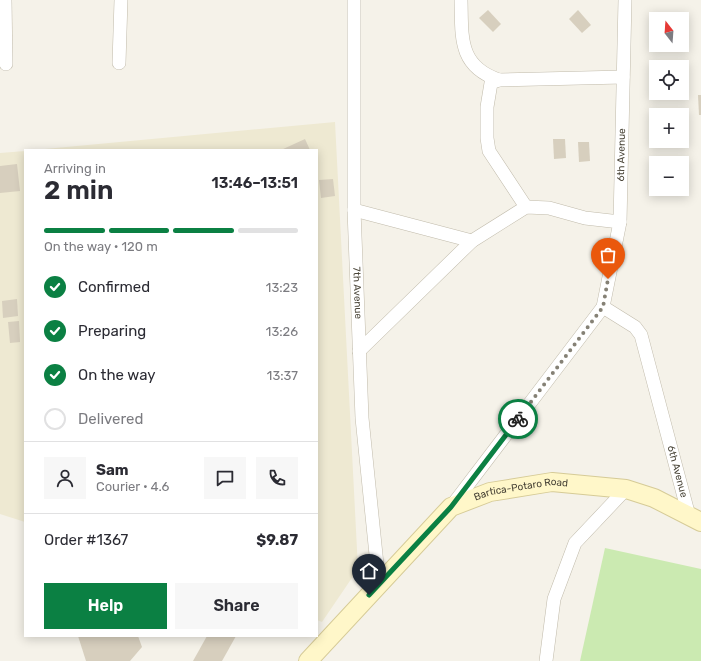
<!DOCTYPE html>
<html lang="en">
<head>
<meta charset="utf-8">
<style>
  :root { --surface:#fff; --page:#f7f7f7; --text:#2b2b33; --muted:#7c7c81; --line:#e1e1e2; --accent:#0b8043 }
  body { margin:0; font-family:Rubik,sans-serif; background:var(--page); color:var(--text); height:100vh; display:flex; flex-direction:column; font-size:15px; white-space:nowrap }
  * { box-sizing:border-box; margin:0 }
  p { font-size:13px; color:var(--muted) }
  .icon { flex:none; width:22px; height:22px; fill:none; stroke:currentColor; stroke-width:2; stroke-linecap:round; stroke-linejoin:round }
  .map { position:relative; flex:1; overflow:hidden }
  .panel { position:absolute; left:24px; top:149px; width:294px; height:488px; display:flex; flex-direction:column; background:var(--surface); border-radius:0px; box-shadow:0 2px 10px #0003 }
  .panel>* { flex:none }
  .needle { width:26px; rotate:343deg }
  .fabs { position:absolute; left:649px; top:12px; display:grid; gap:8px }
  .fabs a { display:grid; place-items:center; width:40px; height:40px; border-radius:0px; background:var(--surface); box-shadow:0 2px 10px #0003; font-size:20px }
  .pin { position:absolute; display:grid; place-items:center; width:34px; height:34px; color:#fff; margin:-41px -17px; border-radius:50% 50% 50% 0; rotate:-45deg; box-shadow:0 0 4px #0007 }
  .pin .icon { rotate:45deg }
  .courier { position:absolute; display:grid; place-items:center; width:40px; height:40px; margin:-20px; border:3px solid #0b8043; border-radius:50%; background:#fff; color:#222; box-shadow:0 1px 5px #0007 }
  .summary em { font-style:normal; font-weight:600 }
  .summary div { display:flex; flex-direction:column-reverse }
  .summary { display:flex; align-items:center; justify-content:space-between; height:68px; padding:0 20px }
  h1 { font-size:26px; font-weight:600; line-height:30px }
  .bar { display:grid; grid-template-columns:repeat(4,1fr); gap:6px 4px; align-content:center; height:48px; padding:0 20px }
  .bar i { height:5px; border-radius:3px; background:var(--line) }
  .bar .current { background:var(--accent) }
  .bar p { grid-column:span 4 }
  .line { display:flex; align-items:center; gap:10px; padding:0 20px; border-top:1px solid var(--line) }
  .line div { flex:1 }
  .round { display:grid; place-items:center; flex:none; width:42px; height:42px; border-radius:0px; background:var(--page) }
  ol { padding:0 20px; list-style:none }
  li { display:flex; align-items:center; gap:12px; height:44px }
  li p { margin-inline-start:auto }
  li .icon { padding:4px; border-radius:50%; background:var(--accent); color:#fff; stroke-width:4 }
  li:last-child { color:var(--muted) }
  li i { width:22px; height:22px; border:2px solid var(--line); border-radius:50% }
  .cta { display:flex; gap:8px; margin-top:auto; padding:8px 20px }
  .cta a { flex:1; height:46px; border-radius:0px; background:var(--accent); color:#fff; font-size:16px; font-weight:600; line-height:46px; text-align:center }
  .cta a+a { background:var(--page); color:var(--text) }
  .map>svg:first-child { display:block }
  .education { fill:#eee9d2 }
  .green { fill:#cbeab1 }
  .building { fill:#d7cfbe }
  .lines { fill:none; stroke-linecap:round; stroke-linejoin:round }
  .street-casing { stroke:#c1bbab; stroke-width:14 }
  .secondary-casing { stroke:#d6cb97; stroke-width:20 }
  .street { stroke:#fff; stroke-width:13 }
  .secondary { stroke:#fff7c9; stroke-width:18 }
  .done { stroke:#858175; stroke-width:4; stroke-dasharray:0 7.2 }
  .route { stroke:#0b8043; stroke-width:5 }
  .labels { text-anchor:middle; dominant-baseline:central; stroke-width:4; stroke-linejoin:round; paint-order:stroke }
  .street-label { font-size:10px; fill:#494437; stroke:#fff }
</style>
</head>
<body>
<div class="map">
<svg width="701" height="661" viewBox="0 0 701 661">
  <rect width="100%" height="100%" fill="#f5f2e9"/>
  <!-- education -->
  <g class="education">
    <polygon points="335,122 358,569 322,622 317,620 317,150 34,150"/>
    <polygon points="25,151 25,522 0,514 0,153"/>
  </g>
  <!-- green -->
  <polygon class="green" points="605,548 701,569 701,661 580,661"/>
  <!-- building -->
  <g class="building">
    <polygon points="488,10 501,24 493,32 479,18"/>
    <polygon points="578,10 591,25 582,33 569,19"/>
    <polygon points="698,95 701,95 701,115 699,115"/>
    <polygon points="305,139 310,150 281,150"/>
    <polygon points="553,139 565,139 566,158 554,159"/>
    <polygon points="578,142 589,142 590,161 579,162"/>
    <polygon points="17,164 20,191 0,193 0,166"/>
    <polygon points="333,179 335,196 321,198 319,180"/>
    <polygon points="17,299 18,316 3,318 2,301"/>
    <polygon points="19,321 20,342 10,343 8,322"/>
    <polygon points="78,636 138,636 142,647 130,661 86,661"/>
    <polygon points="207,636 236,636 222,661 193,661"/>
  </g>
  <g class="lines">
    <!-- street casing -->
    <g class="street-casing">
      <g id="street">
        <polyline points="5,0 6,64"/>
        <path id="s1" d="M354,0V210L362,418L379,584"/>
        <path d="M461,0C462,37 458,66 499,80"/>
        <polyline points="119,63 121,0"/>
        <polyline points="526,207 489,151 487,138 487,107 491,83 499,80 623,77"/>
        <polyline points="354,210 472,241"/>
        <path id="s2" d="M603,307L635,327L641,335L689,516"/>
        <polyline points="359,351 472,241 526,207 549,208 585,218 620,222"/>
        <path id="s3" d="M451,507L603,307L620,222L625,0"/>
        <polyline points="546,661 554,599 575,543 626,489"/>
      </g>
    </g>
    <!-- secondary casing -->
    <g class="secondary-casing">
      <g id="secondary">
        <path id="s4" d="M308,661L451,507L490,492L552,482L626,489L654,498L701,522"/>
      </g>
    </g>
    <!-- street -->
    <use href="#street" class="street"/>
    <!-- secondary -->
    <use href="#secondary" class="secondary"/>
  </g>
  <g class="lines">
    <!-- done -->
    <polyline class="done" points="518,419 603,307 608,279"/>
    <!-- route -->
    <polyline class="route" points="369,595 451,507 518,419"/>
  </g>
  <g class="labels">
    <!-- street labels -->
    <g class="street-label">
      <text stroke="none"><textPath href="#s3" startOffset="405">6th Avenue</textPath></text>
      <text stroke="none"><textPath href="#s1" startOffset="293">7th Avenue</textPath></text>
      <text stroke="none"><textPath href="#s2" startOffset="189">6th Avenue</textPath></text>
      <text stroke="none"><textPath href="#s4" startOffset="283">Bartica-Potaro Road</textPath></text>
    </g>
  </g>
</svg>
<div class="fabs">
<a><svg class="needle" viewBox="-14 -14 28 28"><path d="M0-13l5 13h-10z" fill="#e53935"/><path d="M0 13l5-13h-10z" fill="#7c7c81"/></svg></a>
<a><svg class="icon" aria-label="locate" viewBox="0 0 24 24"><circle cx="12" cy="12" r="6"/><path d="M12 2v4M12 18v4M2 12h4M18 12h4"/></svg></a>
<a>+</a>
<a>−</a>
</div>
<div class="pin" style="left:608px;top:279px;background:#ea580c"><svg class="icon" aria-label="bag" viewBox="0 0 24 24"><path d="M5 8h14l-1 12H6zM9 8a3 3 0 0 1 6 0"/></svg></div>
<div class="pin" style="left:369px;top:595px;background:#1f2937"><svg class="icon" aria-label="home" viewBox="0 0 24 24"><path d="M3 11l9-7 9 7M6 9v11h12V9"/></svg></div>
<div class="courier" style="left:518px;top:419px"><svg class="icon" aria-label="bike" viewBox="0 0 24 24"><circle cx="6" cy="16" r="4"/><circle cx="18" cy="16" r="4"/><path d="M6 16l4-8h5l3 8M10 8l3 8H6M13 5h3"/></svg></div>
<section class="panel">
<div class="summary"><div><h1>2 min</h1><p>Arriving in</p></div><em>13:46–13:51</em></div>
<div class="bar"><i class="current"></i><i class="current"></i><i class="current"></i><i></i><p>On the way · 120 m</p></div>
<ol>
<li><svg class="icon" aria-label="check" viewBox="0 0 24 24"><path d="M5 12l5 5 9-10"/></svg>Confirmed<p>13:23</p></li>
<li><svg class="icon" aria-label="check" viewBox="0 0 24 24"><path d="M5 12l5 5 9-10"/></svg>Preparing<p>13:26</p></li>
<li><svg class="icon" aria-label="check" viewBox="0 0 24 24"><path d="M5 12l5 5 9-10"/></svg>On the way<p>13:37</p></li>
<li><i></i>Delivered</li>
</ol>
<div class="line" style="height:72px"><a class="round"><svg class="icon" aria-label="person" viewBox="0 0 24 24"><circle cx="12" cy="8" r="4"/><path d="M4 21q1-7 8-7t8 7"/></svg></a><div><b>Sam</b><p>Courier · 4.6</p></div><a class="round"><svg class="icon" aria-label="chat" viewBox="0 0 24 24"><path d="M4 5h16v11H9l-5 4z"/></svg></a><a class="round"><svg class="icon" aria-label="phone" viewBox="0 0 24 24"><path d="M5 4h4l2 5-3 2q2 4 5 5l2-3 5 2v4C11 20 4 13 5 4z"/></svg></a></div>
<div class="line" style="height:52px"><div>Order #1367</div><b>$9.87</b></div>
<div class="cta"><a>Help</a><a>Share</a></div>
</section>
</div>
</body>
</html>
